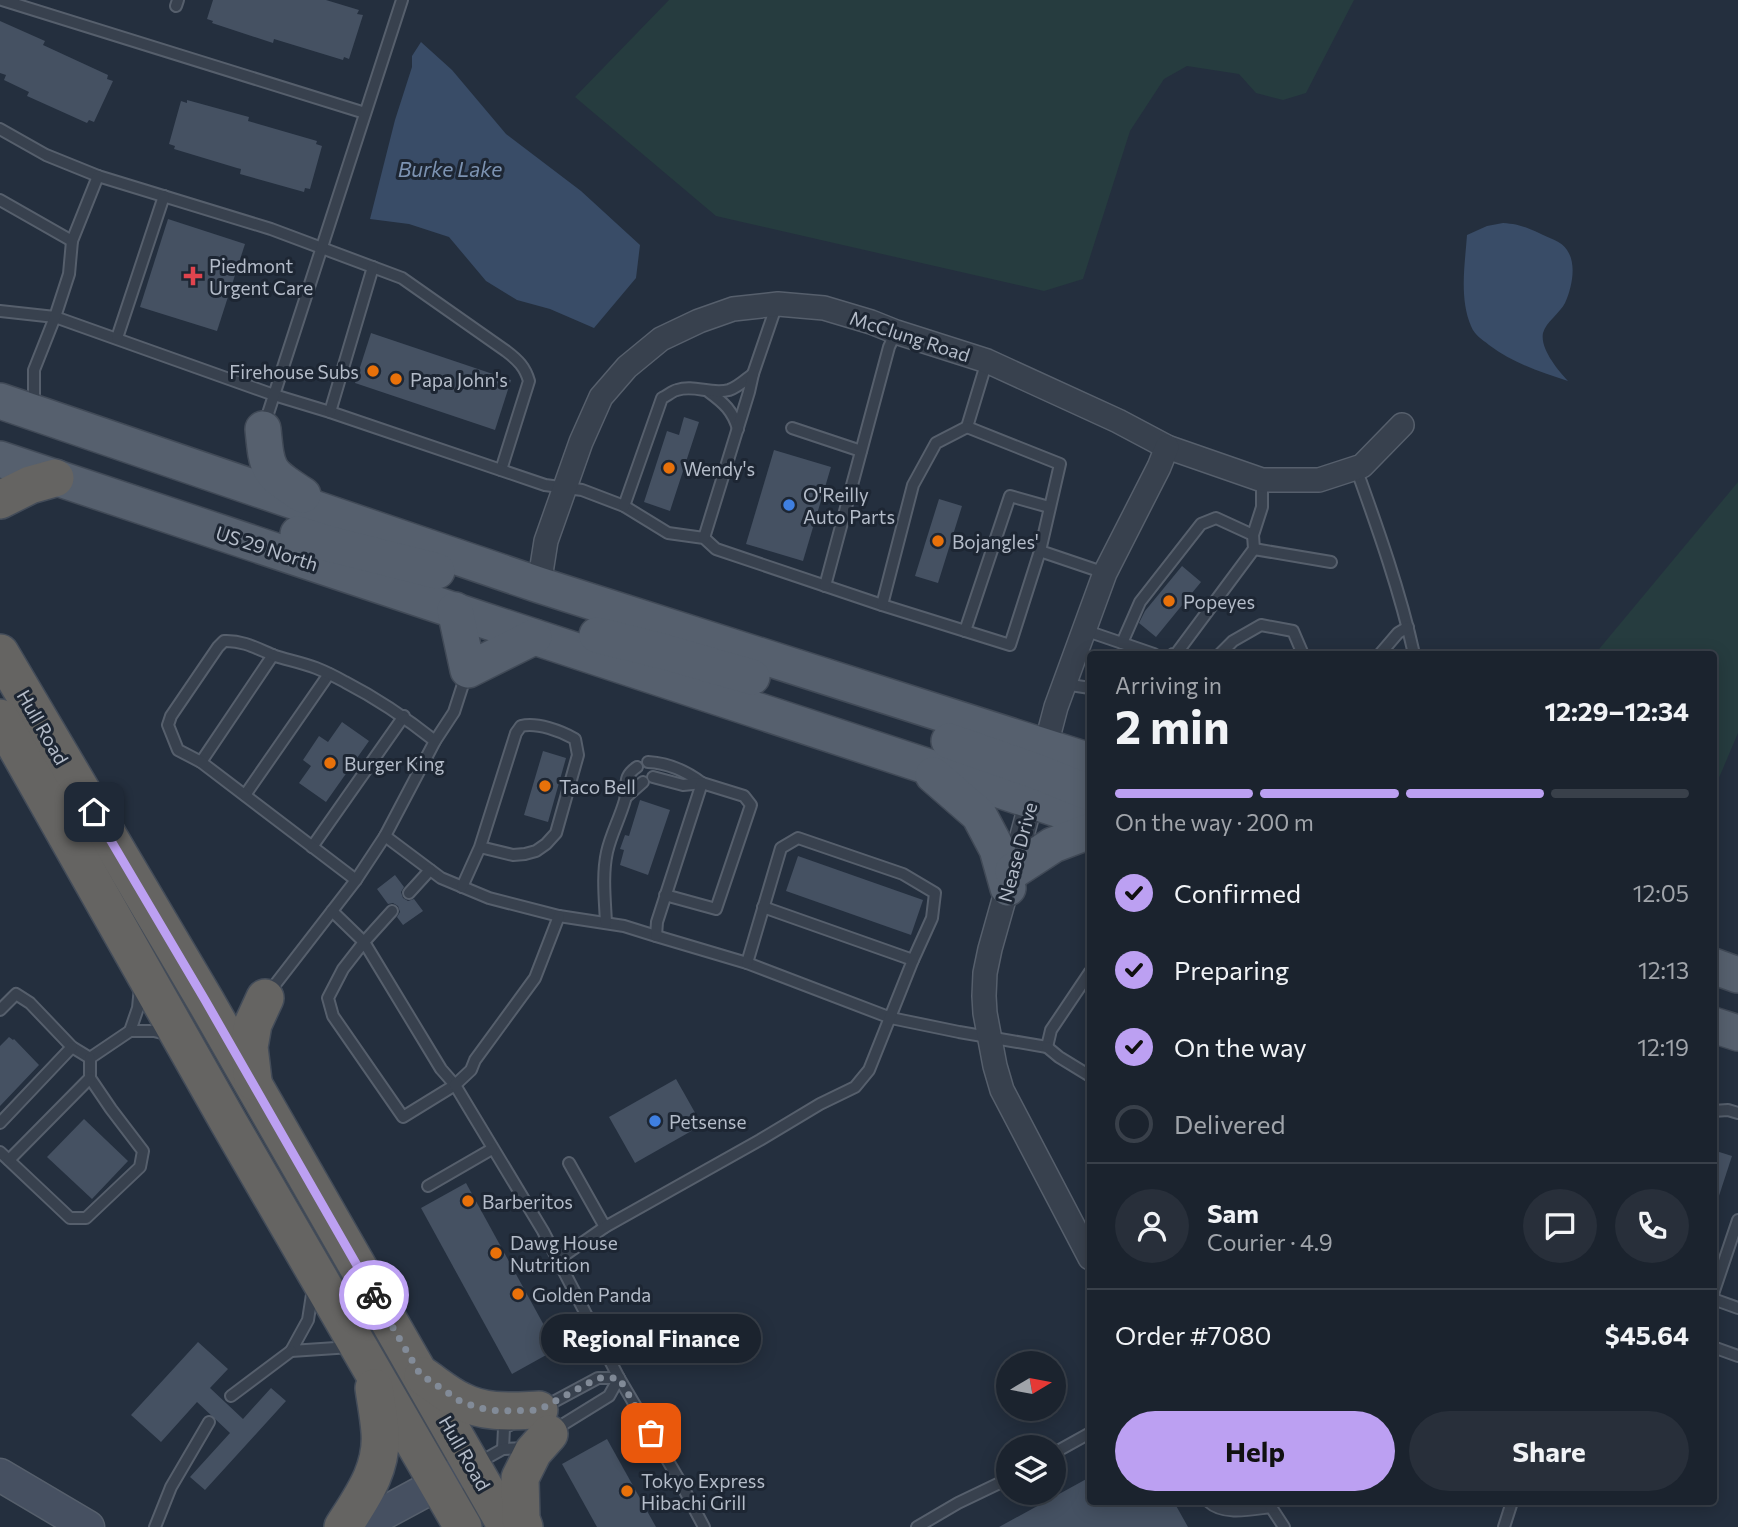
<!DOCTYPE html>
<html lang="en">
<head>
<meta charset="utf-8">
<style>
  :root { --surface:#1b232e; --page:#282f3a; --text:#f1f3f6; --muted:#a0a4aa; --line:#39404a; --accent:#bca0f2 }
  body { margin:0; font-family:Commissioner,sans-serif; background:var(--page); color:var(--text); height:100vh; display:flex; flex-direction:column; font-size:26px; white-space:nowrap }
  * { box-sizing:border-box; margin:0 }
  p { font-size:23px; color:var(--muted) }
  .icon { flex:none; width:38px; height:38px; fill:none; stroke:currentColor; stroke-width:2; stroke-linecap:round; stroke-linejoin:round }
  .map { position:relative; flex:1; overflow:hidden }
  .panel { position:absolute; left:1087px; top:651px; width:630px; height:854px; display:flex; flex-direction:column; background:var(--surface); border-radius:7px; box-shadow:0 4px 18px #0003,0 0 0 2px var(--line) }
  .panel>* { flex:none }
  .needle { width:46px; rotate:80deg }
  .fabs { position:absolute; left:996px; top:1351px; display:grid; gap:14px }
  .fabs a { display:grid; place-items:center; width:70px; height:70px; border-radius:50%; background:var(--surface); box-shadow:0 4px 18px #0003,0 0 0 2px var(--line); font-size:35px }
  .pin { position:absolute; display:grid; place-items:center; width:60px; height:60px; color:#fff; margin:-30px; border-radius:14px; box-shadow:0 4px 10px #0006 }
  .courier { position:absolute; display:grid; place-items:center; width:70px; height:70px; margin:-35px; border:5px solid #bca0f2; border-radius:50%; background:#fff; color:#222; box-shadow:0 2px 9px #0007 }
  .bubble { position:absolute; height:49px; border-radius:24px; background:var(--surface); box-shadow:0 4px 18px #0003,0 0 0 2px var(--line); font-size:23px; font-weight:700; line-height:49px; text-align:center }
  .summary em { font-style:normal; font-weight:700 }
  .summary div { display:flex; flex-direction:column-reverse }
  .summary { display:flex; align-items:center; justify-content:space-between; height:119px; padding:0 28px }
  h1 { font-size:46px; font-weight:700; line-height:52px }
  .bar { display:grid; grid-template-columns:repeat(4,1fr); gap:10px 7px; align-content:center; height:84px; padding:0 28px }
  .bar i { height:9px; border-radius:5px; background:var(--line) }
  .bar .selected { background:var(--accent) }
  .bar p { grid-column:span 4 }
  .line { display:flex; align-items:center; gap:18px; padding:0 28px; border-top:2px solid var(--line) }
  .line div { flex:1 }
  .round { display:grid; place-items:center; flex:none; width:74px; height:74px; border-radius:37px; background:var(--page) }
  ol { padding:0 28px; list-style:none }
  li { display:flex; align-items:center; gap:21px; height:77px }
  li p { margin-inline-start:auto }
  li .icon { padding:7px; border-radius:50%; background:var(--accent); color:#111; stroke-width:4 }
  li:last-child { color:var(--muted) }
  li i { width:38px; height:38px; border:4px solid var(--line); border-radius:50% }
  .button { display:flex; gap:14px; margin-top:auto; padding:14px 28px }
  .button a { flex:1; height:80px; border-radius:42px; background:var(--accent); color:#111; font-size:28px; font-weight:700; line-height:80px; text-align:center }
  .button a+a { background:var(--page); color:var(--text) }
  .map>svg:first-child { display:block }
  .green { fill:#263c3f }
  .water { fill:#394c67 }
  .building { fill:#455162 }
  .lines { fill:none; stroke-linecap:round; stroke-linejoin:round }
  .service-casing { stroke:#565f6c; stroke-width:14 }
  .minor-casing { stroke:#565f6c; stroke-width:26 }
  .secondary-casing { stroke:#565f6c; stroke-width:35 }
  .primary-casing { stroke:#414a57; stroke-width:38 }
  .trunk-casing { stroke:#434c59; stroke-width:40 }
  .service { stroke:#38414e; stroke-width:10 }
  .minor { stroke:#38414e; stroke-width:23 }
  .secondary { stroke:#465061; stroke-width:32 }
  .primary { stroke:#56606e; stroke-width:35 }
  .trunk { stroke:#656462; stroke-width:37 }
  .done { stroke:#828b98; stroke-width:7; stroke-dasharray:0 12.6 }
  .route { stroke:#bca0f2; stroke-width:9 }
  .health-dot { fill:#e0444e; stroke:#1d2633; stroke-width:2.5 }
  .food-dot { fill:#e8710a; stroke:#1d2633; stroke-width:2.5 }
  .shop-dot { fill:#3f7fe0; stroke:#1d2633; stroke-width:2.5 }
  .labels { text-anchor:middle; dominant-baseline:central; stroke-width:6; stroke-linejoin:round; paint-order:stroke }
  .poi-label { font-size:19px; fill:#b4bcc9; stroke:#1d2633; text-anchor:start }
  .street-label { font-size:19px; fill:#b4bcc9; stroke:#1d2633 }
  .water-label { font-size:21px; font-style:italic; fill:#7c92b1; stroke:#1d2633 }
</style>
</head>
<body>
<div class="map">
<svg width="1738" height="1527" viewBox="0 0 1738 1527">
  <rect width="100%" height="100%" fill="#242f3e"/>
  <!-- green -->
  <g class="green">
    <polygon points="669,0 1354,0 1306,93 1283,100 1256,93 1239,74 1187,66 1164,79 1130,131 1083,279 1044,291 716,216 575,97"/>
    <polygon points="1738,482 1738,733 1713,792 1713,654 1595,654"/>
  </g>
  <!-- water -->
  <g class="water">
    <polygon points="421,42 452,70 506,134 581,191 640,245 636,278 594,328 550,309 517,300 486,281 449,237 409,224 370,219 395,120 412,67 412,56"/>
    <path d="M1503,223C1519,224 1525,227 1539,233C1548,238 1562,241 1567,250C1577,264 1572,288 1565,303C1560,313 1546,322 1543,333C1540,349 1558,370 1568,381C1540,372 1513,363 1489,345C1482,339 1475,336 1471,326C1459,298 1465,264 1467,235L1487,226Z"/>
  </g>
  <!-- building -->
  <g class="building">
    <polygon points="213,0 326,0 359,10 357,14 363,15 349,59 344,57 343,60 274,39 273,43 212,23 213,21 207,19"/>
    <polygon points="0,21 45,41 43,45 108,75 107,79 113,81 94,122 89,120 87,123 27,96 29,92 4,80 6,75 0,73"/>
    <polygon points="187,100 249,117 248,121 317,141 316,144 322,146 310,189 305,188 304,192 240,174 241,169 237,168 174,149 175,146 169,144 181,101 187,103"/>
    <polygon points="168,219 245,244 217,331 140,307"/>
    <polygon points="371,333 511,380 495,430 355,383"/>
    <polygon points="684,417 699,422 670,511 644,502 667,431 679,435"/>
    <polygon points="774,450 831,467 803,561 746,544"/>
    <polygon points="939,499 962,506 938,583 915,576"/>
    <polygon points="1182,566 1201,582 1156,637 1139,623 1145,611"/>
    <polygon points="342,722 369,741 326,802 299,783 311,766 303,760 319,736 328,742"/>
    <polygon points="543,751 566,758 548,822 524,815"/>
    <polygon points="640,800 670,810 648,875 620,865 624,850 620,849 625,835 629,836"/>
    <polygon points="798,856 923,900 911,935 786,891"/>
    <polygon points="395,875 404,887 401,892 403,898 408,901 414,899 423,911 403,925 397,917 400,912 398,906 393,903 388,904 377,889"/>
    <polygon points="9,1037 13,1040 14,1039 39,1065 0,1106 0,1046"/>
    <polygon points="676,1079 702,1125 635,1163 609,1117"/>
    <polygon points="84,1119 128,1161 92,1199 47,1157"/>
    <polygon points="1713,1150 1732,1156 1716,1205 1713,1205"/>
    <polygon points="466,1183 557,1349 512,1374 421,1208"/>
    <polygon points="198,1342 228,1369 210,1388 243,1419 271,1388 286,1401 205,1490 190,1477 230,1433 197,1402 161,1442 131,1415"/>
    <polygon points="607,1439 656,1527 597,1527 562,1464"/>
    <polygon points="1090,1477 1090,1502 1174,1502 1188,1527 999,1527"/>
  </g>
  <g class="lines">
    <!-- service casing -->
    <g class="service-casing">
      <g id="service">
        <polyline points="2,0 365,113"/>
        <polyline points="176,6 178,0"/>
        <path d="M0,129L46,155L98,176L271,229L402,278L506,351C518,360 525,367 529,381L501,470"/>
        <polyline points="0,200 72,241"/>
        <polyline points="0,311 55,317 274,395 330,412 545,485 582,490 624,506 668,533 704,538 716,549 882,605 1010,645 1040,551"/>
        <polyline points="117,338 164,196"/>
        <polyline points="987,361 967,427 1060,464 1040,551 1105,573"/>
        <path d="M709,392C724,403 733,411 738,429"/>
        <polyline points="34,406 34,370 55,317 69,274 72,241 98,176"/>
        <polyline points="330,412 373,267"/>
        <polyline points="264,426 402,0"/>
        <polyline points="792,428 861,451"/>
        <path d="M1356,468C1378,529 1400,591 1414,654"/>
        <path d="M624,506L662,398C667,396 672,391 677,390C694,384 711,395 729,390C738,387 745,380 753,374"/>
        <polyline points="704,538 749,392 753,374 777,304"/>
        <polyline points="1254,549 1331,562"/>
        <polyline points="825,586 889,347 896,332"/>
        <polyline points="882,605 913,485 936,443 967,427"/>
        <polyline points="1084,630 1122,643"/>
        <polyline points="965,631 1010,496 1049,507"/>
        <polyline points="1154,654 1122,643 1140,602 1201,524 1216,518 1253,535"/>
        <polyline points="1173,654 1176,654 1254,549 1253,535 1262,507 1262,480"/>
        <polyline points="1220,654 1233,641 1261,625 1293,631 1302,652 1301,654"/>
        <polyline points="1380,654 1398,633 1408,627"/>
        <polyline points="1064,684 1090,688"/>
        <polyline points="201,762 273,655"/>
        <path d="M648,762C669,763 686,771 702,783"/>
        <polyline points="653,777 683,785 702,783"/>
        <polyline points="245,795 329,674"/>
        <polyline points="626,797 643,782"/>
        <polyline points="385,836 441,878 489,898 559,916 624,926 656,936 747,963 891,1018 959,1032 1047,1047 1051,1030 1090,972"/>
        <polyline points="312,847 404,716"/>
        <path d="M356,880L201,762L178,750L168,725L171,716L218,647L224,641C243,640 258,649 275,656C288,660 303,663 316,668C326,672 336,677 345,682C378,699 406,718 435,741"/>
        <path d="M462,887L480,847L516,733L521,726C537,722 561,731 575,739L578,755L556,833L546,844L536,851L525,854L513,855L480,847"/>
        <polyline points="409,893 430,870"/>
        <polyline points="763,907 913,960"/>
        <polyline points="332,911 364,942 441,1069 455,1085 403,1117 333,1016 328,998 343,969 364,942 392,911"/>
        <polyline points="559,916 535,978 475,1060 471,1070 455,1085 543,1231 619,1378 678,1478 704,1527"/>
        <path d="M606,923C605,900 602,875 607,852C611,834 620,818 625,800C629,785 621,778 637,767"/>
        <polyline points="656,936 657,922 702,783 744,796 751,805 716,909 665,895"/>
        <polyline points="140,987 138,1008 130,1031 154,1031 170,1035"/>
        <polyline points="267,995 356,880 385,836 435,741 454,712 466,675"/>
        <polyline points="0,1010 16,994 30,1003 72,1047 90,1058"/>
        <polyline points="1047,1047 1059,1057 1090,1076"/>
        <polyline points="90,1058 130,1031"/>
        <polyline points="1713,1111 1728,1110 1738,1113"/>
        <polyline points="0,1123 72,1047"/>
        <polyline points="0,1152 70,1218 86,1218 140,1167 143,1151 111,1109 90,1078 90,1058"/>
        <polyline points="9,1160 90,1078"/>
        <polyline points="569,1163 605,1227"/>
        <polyline points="428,1186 492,1149"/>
        <polyline points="559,1259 605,1227 760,1140 820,1104 855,1087 869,1070 913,960 932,918 935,893 903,874 798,838 781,848 747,963"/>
        <polyline points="313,1288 308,1320 291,1351 351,1347"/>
        <polyline points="1713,1294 1738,1220"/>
        <polyline points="1713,1299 1738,1308"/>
        <polyline points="1713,1347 1738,1356"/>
        <polyline points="231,1396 291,1351"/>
        <polyline points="544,1407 598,1378 619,1378"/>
        <polyline points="554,1430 609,1396 619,1378"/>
        <polyline points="503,1449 504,1428 514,1423"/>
        <polyline points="1054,1453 1090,1433"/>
        <polyline points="478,1463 503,1449 526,1448 528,1447"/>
        <path d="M1209,1502C1224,1516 1253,1509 1271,1507"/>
        <polyline points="1269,1504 1284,1527"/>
        <polyline points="155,1527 171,1487 209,1422"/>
        <polyline points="917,1527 958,1503 1008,1479"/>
        <polyline points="1504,1527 1512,1502"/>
      </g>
    </g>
    <!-- minor casing -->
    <g class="minor-casing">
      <g id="minor">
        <polyline points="539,585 546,541 581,442 601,397 627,367 661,339 699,321 733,309 778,304 824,308 871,322 896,332 987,361 1118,421 1167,447 1262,480 1319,480 1362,466 1402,425"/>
        <polyline points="1090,1258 1002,1090 995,1066 985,1013 984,996 985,973 990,949 1023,832 1056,707 1105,573 1159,467 1167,447"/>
      </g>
    </g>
    <!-- secondary casing -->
    <g class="secondary-casing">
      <g id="secondary">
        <polyline points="0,1475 88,1527"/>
        <polyline points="358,1527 458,1473"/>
      </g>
    </g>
    <!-- primary casing -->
    <g class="primary-casing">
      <g id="primary">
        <polyline points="0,401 539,585 1090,761"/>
        <path d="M263,429C267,471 267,472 303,495"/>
        <polyline points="0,459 483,620 1090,820"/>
        <polyline points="298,534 326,543 437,571"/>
        <polyline points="455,610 468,670 534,637"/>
        <polyline points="597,635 665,652 752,677"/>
        <polyline points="949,741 1038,772 1090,793"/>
        <polyline points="933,775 979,815 997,849 1008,888"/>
        <polyline points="1013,871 1053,845 1090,831"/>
        <polyline points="1713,966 1738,975"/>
        <polyline points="1713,1025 1738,1033"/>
      </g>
    </g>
    <!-- trunk casing -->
    <g class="trunk-casing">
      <g id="trunk">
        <polyline points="0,500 30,485 55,478"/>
        <polyline points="0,653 205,1000 507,1527"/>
        <polyline points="0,718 229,1123 463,1527"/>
        <polyline points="253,1081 249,1047 253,1024 265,998"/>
        <path d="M423,1376C435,1384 448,1395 461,1401C486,1414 512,1411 539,1410"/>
        <path d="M343,1527C362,1497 383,1469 380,1432C379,1417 376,1403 374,1388"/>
        <polyline points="524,1527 521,1519 520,1478 533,1452 549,1434"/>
      </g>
    </g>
    <!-- service -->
    <use href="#service" class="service"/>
    <!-- minor -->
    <use href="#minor" class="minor"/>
    <!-- secondary -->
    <use href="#secondary" class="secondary"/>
    <!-- primary -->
    <use href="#primary" class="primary"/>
    <!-- trunk -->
    <use href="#trunk" class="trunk"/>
  </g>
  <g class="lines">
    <!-- done -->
    <polyline class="done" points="374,1295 420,1374 460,1401 479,1408 498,1411 539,1410 598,1378 619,1378 651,1433"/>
    <!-- route -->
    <polyline class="route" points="94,812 205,1000 374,1295"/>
  </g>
  <!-- markers -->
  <path class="health-dot" d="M189.5 265.5h7v7h7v7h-7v7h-7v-7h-7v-7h7z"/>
  <g class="food-dot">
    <circle cx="373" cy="371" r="7"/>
    <circle cx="396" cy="379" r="7"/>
    <circle cx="669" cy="468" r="7"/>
    <circle cx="938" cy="541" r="7"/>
    <circle cx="1169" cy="601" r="7"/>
    <circle cx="330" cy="763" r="7"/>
    <circle cx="545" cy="786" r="7"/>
    <circle cx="468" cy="1201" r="7"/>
    <circle cx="496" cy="1253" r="7"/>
    <circle cx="518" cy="1294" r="7"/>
    <circle cx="627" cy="1491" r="7"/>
  </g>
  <g class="shop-dot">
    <circle cx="789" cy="505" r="7"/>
    <circle cx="655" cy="1121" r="7"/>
  </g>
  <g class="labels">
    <!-- poi labels -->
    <g class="poi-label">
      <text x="209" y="265">Piedmont<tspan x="209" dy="22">Urgent Care</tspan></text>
      <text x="359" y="371" text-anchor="end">Firehouse Subs</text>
      <text x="410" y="379">Papa John's</text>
      <text x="683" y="468">Wendy's</text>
      <text x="803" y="494">O'Reilly<tspan x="803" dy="22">Auto Parts</tspan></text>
      <text x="952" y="541">Bojangles'</text>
      <text x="1183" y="601">Popeyes</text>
      <text x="344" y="763">Burger King</text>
      <text x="559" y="786">Taco Bell</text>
      <text x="669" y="1121">Petsense</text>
      <text x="482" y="1201">Barberitos</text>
      <text x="510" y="1242">Dawg House<tspan x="510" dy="22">Nutrition</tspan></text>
      <text x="532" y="1294">Golden Panda</text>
      <text x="641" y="1480">Tokyo Express<tspan x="641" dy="22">Hibachi Grill</tspan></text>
    </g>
    <!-- street labels -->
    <g class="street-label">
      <text transform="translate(910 336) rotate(18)">McClung Road</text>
      <text transform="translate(267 548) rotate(18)">US 29 North</text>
      <text transform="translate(43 727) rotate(60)">Hull Road</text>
      <text transform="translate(1017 852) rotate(-75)">Nease Drive</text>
      <text transform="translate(465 1453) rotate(60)">Hull Road</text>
    </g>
    <!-- water labels -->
    <g class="water-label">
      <text x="450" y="168">Burke Lake</text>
    </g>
  </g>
</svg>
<div class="fabs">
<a><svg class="needle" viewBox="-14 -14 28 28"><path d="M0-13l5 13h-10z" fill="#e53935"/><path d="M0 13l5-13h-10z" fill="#a0a4aa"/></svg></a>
<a><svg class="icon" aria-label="layers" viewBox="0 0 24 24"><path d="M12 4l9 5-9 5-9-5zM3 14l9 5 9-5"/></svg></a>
</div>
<div class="pin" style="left:651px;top:1433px;background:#ea580c"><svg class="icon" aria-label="bag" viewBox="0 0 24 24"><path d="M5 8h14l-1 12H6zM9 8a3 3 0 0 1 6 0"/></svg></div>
<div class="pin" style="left:94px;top:812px;background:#1f2937"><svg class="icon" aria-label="home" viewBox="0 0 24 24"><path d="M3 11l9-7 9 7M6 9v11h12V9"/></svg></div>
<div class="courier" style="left:374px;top:1295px"><svg class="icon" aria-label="bike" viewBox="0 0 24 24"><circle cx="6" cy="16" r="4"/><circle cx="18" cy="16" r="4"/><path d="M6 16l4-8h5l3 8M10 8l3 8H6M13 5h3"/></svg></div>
<div class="bubble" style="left:541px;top:1314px;width:220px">Regional Finance</div>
<section class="panel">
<div class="summary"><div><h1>2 min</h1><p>Arriving in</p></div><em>12:29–12:34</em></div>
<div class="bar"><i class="selected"></i><i class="selected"></i><i class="selected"></i><i></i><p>On the way · 200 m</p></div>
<ol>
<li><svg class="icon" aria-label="check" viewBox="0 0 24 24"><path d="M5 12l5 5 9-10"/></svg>Confirmed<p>12:05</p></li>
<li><svg class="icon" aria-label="check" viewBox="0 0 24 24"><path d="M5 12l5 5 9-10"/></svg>Preparing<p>12:13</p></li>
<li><svg class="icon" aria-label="check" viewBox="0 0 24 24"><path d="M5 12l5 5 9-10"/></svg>On the way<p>12:19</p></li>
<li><i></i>Delivered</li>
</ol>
<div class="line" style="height:126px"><a class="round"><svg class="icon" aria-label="person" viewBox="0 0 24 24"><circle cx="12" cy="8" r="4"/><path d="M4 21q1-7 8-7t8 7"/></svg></a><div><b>Sam</b><p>Courier · 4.9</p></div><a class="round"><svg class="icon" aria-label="chat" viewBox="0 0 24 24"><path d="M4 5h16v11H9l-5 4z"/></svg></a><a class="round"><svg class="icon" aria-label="phone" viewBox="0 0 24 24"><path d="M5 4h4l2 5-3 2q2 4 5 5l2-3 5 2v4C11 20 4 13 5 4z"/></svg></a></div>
<div class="line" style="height:91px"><div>Order #7080</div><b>$45.64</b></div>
<div class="button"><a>Help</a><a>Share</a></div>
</section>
</div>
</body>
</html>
